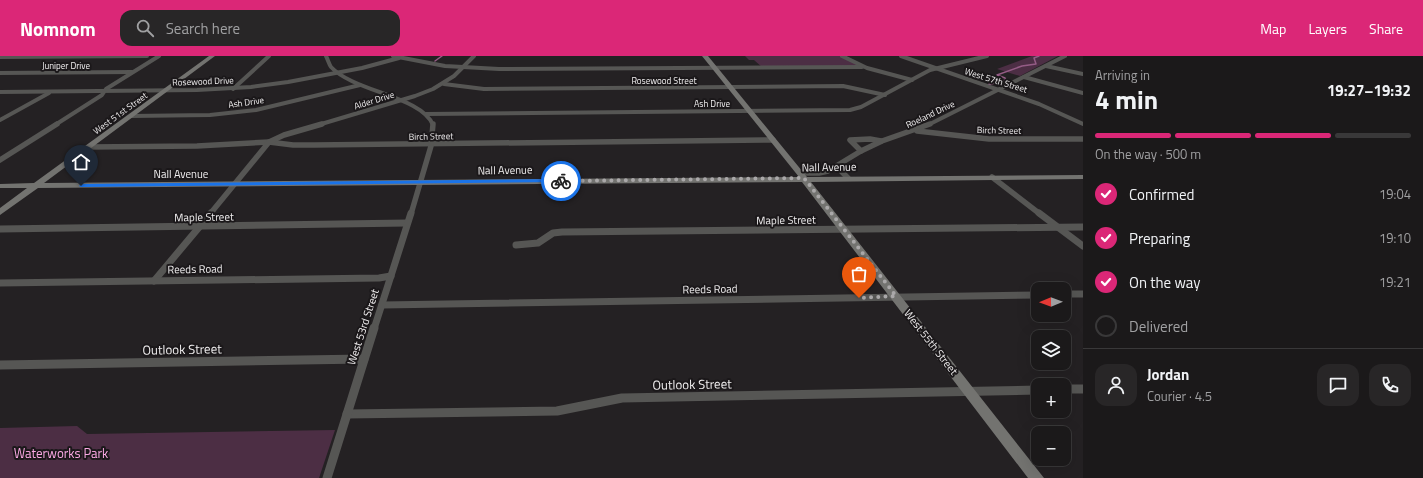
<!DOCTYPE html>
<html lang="en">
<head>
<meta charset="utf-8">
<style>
  :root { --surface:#1b191a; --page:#282627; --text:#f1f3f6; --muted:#a0a0a2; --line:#393839; --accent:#db2777 }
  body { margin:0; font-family:"Titillium Web",sans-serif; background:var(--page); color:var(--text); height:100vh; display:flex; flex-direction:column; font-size:15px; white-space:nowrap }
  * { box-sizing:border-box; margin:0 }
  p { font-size:13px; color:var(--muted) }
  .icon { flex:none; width:22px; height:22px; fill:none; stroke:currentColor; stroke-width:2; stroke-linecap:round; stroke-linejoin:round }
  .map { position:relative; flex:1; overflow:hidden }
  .details { display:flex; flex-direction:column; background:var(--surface); width:340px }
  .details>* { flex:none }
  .needle { width:26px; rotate:269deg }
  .tools { position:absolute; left:1031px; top:226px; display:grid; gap:8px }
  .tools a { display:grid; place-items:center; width:40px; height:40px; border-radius:8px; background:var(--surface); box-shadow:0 4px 16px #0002,0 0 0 1px var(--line); font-size:20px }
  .pin { position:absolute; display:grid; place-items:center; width:34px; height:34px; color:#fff; margin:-41px -17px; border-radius:50% 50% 50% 0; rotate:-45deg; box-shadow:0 0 4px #0007 }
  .pin .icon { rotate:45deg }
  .courier { position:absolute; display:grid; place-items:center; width:40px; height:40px; margin:-20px; border:3px solid #1a73e8; border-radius:50%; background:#fff; color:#222; box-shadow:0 1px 5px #0007 }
  .head em { font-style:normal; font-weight:700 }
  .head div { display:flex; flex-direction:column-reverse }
  .head { display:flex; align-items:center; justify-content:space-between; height:68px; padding:0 12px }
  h1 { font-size:26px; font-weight:700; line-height:30px }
  .bar { display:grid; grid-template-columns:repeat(4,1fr); gap:6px 4px; align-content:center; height:48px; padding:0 12px }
  .bar i { height:5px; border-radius:3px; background:var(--line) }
  .bar .active { background:var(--accent) }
  .bar p { grid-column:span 4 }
  .line { display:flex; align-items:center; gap:10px; padding:0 12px; border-top:1px solid var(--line) }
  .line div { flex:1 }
  .round { display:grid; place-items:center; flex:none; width:42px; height:42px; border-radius:12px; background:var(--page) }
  ol { padding:0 12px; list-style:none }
  li { display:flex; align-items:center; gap:12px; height:44px }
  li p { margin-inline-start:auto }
  li .icon { padding:4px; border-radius:50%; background:var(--accent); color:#fff; stroke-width:4 }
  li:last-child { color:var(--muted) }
  li i { width:22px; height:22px; border:2px solid var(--line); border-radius:50% }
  header { display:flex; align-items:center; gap:24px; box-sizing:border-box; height:56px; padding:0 20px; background:var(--accent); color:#fff }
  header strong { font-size:19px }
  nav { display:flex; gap:22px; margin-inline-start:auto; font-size:14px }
  .search { width:280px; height:36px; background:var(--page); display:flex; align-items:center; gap:10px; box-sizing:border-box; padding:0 14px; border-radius:12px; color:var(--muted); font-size:15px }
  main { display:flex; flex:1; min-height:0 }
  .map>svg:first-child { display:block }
  .green { fill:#4c2e44 }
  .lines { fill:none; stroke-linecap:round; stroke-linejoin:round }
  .stream { stroke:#945c85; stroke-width:1.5 }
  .street-far3 { stroke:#565654; stroke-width:4 }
  .street-far2 { stroke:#565654; stroke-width:5.5 }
  .street-far1 { stroke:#565654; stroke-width:7 }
  .street { stroke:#565654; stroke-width:9 }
  .secondary { fill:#737370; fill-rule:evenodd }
  .route { fill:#1a73e8 }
  .done { stroke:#aaa8a9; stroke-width:4; stroke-dasharray:0 7.2 }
  .labels { text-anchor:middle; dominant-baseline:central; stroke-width:4; stroke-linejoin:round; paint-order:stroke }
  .far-street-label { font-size:9px; fill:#f2f0f1; stroke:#1b181a }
  .street-label { font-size:11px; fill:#f2f0f1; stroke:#1b181a }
  .near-street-label { font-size:13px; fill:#f2f0f1; stroke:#1b181a }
  .near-park-label { font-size:13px; fill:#fba9e4; stroke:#1b181a }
</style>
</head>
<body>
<header>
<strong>Nomnom</strong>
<div class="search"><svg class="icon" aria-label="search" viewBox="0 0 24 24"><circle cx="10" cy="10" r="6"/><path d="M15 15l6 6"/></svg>Search here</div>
<nav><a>Map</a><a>Layers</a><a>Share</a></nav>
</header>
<main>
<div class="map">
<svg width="1083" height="422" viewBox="0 0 1083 422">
  <rect width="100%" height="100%" fill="#242123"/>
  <!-- green -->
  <g class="green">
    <polygon points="745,0 841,0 862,11 763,12 754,4 749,4"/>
    <polygon points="1032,0 1058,0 1020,20 997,13"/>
    <polygon points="77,370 87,378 335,374 319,422 0,422 0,372"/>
  </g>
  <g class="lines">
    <!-- stream -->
    <g class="stream">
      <polyline points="435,5 442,0"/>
      <polyline points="987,29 1006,24 1005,22 997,19 1022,10 1036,8 1034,2 1039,0"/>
    </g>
    <!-- street-far3 -->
    <g class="street-far3">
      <path d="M326,0C328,4 329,8 331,11C354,36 421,40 433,69"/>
      <polyline points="393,0 445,10 499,13 862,11"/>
      <polyline points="842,0 867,12 912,24"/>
      <polyline points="901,0 1039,48 1083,68"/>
      <polyline points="0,1 147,0"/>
      <polyline points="1046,10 1083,18"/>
      <polyline points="0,17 132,16"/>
      <polyline points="1024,21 1083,37"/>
      <polyline points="444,28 484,33 843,30 885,39"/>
      <polyline points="233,33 269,0"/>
      <polyline points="0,36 197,34 251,31 288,26 362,12 399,2"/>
      <polyline points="426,58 850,54 861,51 930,14 987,0"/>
      <polyline points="131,60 210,59 256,54 360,29"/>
      <polyline points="0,64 49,37"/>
      <polyline points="55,69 102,39 106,33 159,0"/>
      <polyline points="318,69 415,40 433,33 454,20 474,0"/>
      <polyline points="928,69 1065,0"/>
    </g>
    <!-- street-far2 -->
    <g class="street-far2">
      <polyline points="917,75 989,83 1083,83"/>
      <polyline points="89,91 197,90 269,86 293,89 314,89 773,84"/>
      <polyline points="861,95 850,84 870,83 881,85"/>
      <polyline points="0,104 57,68"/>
      <polyline points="839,109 841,115 848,122"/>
      <polyline points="800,117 819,117 828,115 861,95 882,85 930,68"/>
      <polyline points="992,121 1040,158"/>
      <polyline points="210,158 269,86 284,79 322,68"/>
      <polyline points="411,158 431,90 433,68"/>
    </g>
    <!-- street-far1 -->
    <g class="street-far1">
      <polyline points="1039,157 1083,190"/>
      <polyline points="0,173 407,167"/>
      <polyline points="516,189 538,187 553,177 562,176 1083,171"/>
      <polyline points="154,225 211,157"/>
      <polyline points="0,227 379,222 391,220"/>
      <polyline points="1064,238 1083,238"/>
      <polyline points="382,249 1038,239"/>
      <polyline points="374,273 411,157"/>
    </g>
    <!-- street -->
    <g class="street">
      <polyline points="0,309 364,303"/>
      <polyline points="1064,333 1083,333"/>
      <polyline points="347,358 557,355 622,342 1038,334"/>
      <polyline points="327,422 374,272"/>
    </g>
    <!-- secondary -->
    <polygon class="secondary" points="209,0 215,0 44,127 799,121 702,0 708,0 807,121 1083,119 1083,123 811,126 1044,422 1028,422 802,126 38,132 0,159 0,152 27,132 0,132 0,128 34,127"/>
  </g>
  <!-- route -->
  <polygon class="route" points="561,123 564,125 563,126 81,131 79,130 81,128"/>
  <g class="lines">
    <!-- done -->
    <polyline class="done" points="561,125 804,122 896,240 859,242"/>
  </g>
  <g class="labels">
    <!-- far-street labels -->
    <g class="far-street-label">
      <text x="66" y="9">Juniper Drive</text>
      <text x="664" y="24">Rosewood Street</text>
      <text transform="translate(996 24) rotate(17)">West 57th Street</text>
      <text transform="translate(203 25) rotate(-2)">Rosewood Drive</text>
      <text transform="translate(374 44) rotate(-17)">Alder Drive</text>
      <text transform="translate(246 46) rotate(-8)">Ash Drive</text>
      <text x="712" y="47">Ash Drive</text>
      <text transform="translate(120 57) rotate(-36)">West 51st Street</text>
      <text transform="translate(930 58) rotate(-25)">Roeland Drive</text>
      <text transform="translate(999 74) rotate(1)">Birch Street</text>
      <text transform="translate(431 80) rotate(-1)">Birch Street</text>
    </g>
    <!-- street labels -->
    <g class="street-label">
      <text transform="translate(829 111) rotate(-1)">Nall Avenue</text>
      <text transform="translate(505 114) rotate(-1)">Nall Avenue</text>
      <text x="181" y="118">Nall Avenue</text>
      <text transform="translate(204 161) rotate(-1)">Maple Street</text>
      <text transform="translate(786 164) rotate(-1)">Maple Street</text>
      <text transform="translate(195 213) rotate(-1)">Reeds Road</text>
      <text transform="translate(710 233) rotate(-1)">Reeds Road</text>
      <text transform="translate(363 271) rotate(-72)">West 53rd Street</text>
      <text transform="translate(931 286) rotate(52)">West 55th Street</text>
    </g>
    <!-- near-street labels -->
    <g class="near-street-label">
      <text transform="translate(182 293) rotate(-1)">Outlook Street</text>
      <text transform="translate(692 328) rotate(-1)">Outlook Street</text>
    </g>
    <!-- near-park labels -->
    <g class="near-park-label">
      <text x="61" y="397">Waterworks Park</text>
    </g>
  </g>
</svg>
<div class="tools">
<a><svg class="needle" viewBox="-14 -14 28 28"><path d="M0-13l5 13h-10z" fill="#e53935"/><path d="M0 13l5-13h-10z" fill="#a0a0a2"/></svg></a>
<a><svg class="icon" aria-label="layers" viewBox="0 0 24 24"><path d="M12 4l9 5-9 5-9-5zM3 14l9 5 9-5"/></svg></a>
<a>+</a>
<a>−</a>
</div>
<div class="pin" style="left:859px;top:242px;background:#ea580c"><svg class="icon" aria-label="bag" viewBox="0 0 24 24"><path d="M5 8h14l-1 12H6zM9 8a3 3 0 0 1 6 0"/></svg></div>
<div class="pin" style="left:81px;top:130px;background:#1f2937"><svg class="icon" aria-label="home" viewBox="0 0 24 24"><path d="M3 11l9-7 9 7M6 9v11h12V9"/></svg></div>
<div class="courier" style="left:561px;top:125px"><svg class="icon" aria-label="bike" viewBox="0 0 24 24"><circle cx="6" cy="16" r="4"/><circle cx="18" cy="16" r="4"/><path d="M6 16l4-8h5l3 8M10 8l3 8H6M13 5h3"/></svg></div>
</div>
<section class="details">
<div class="head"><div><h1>4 min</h1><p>Arriving in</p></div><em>19:27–19:32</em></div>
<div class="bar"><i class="active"></i><i class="active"></i><i class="active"></i><i></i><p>On the way · 500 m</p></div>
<ol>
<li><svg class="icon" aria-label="check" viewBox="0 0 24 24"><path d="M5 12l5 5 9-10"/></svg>Confirmed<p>19:04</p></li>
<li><svg class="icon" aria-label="check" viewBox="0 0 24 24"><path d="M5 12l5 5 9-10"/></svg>Preparing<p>19:10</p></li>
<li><svg class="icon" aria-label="check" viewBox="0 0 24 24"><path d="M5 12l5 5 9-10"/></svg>On the way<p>19:21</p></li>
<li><i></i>Delivered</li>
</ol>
<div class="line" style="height:72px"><a class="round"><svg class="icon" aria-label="person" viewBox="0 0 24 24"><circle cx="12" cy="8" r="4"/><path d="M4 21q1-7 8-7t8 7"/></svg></a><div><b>Jordan</b><p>Courier · 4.5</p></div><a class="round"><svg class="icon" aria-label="chat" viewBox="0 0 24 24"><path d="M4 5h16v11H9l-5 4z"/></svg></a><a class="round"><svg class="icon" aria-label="phone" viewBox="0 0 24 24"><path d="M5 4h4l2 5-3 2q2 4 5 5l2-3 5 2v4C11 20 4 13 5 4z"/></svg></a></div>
</section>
</main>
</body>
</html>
